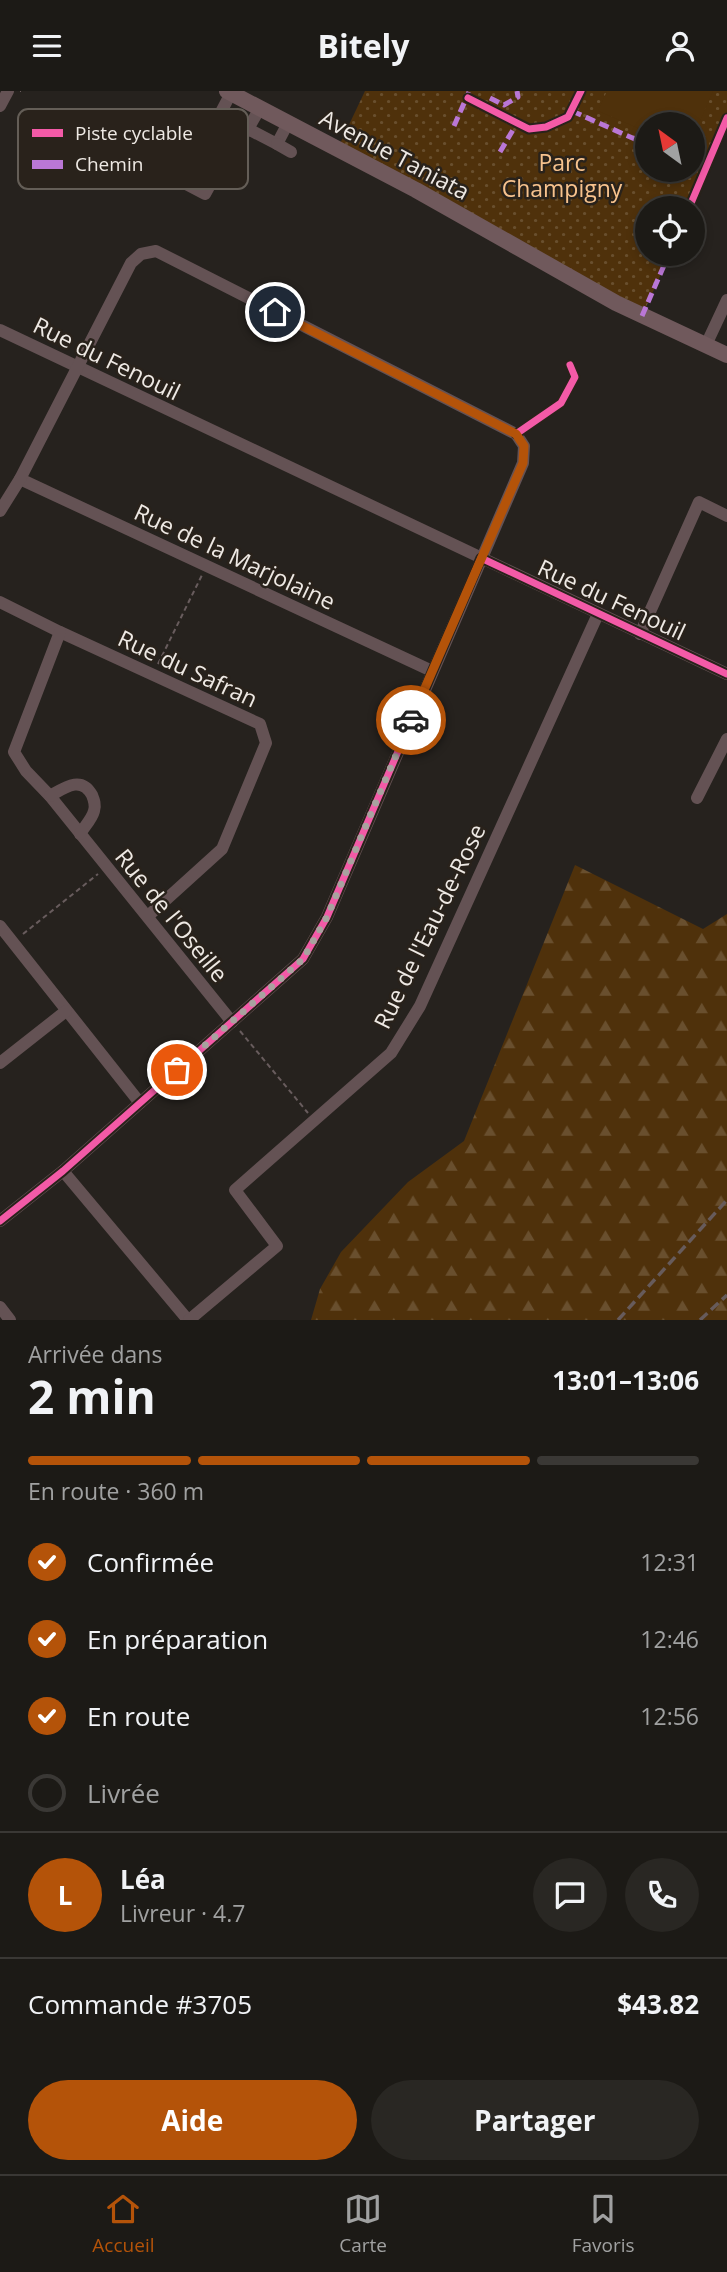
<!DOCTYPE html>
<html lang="fr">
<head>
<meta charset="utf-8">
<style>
  :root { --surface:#1c1a16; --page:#292723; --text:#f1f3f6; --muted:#a0a1a1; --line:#3a3835; --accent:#b45309 }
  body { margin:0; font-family:"Open Sans",sans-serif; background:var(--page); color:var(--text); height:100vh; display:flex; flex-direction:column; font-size:26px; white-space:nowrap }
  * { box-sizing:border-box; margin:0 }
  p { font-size:23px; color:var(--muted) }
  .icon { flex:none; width:38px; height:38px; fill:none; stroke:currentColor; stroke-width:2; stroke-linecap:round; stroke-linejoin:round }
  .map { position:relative; height:1229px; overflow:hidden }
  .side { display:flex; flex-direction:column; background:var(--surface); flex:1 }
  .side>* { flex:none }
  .needle { width:46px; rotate:327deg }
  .fabs { position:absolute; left:635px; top:21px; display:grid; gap:14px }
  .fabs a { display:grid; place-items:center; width:70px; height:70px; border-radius:50%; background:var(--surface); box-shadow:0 4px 10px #0003,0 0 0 2px var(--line); font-size:35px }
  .pin { position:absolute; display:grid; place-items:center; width:60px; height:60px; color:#fff; margin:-30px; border:4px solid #fff; border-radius:50%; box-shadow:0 2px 7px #0007 }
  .courier { position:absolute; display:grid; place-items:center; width:70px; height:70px; margin:-35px; border:5px solid #b45309; border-radius:50%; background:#fff; color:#222; box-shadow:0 2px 9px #0007 }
  .overview em { font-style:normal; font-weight:700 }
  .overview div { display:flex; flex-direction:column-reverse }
  .overview { display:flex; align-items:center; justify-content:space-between; height:119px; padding:0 28px }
  h1 { font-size:46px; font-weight:700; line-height:52px }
  .bar { display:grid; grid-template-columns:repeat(4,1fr); gap:10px 7px; align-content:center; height:84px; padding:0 28px }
  .bar i { height:9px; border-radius:5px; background:var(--line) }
  .bar .active { background:var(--accent) }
  .bar p { grid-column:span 4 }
  .line { display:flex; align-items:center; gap:18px; padding:0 28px; border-top:2px solid var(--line) }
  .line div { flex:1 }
  .round { display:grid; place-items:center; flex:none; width:74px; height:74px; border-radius:37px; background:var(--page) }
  ol { padding:0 28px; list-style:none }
  li { display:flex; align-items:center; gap:21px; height:77px }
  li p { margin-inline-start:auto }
  li .icon { padding:7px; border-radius:50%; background:var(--accent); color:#fff; stroke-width:4 }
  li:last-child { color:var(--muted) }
  li i { width:38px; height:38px; border:4px solid var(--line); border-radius:50% }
  .primary-button { display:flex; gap:14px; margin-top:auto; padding:14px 28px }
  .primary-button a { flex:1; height:80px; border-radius:42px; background:var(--accent); color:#fff; font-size:28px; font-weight:700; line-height:80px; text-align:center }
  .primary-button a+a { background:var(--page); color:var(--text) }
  header { display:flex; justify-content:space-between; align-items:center; height:91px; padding:0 28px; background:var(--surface); font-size:32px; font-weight:700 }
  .tab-bar { display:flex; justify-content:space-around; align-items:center; height:98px; border-top:2px solid var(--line); background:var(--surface); font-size:19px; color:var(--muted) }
  .tab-bar a { display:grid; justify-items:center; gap:4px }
  .tab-bar .active { color:var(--accent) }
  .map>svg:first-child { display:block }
  .forest { fill:url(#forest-firs) }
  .park { fill:url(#park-dots); fill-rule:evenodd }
  .pitch { fill:#4f310b }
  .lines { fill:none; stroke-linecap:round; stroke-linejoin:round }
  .path { stroke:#685c5d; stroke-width:2; stroke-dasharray:5 3.5; stroke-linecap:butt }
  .minor { stroke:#645254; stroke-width:12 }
  .major { stroke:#70595c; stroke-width:16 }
  .rail { stroke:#675b5b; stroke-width:3.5; stroke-dasharray:10 5; stroke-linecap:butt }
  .quiet { stroke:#ba77d6; stroke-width:5; stroke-dasharray:10 5; stroke-linecap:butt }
  .cycleway-casing { stroke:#29221b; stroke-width:11 }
  .cycleway { stroke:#f35aa7; stroke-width:7 }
  .done { stroke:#a8a39f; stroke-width:7; stroke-dasharray:0 12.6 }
  .route { stroke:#b45309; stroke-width:9 }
  .labels { text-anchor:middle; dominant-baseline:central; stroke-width:5; stroke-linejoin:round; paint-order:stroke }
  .street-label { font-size:23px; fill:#eee9e4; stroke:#29221b }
  .park-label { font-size:23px; fill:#f7c28d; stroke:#29221b }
  .key { fill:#29221b; stroke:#645e57; stroke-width:2 }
  .key-label { font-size:19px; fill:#eee9e4 }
</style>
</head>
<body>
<header><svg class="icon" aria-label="menu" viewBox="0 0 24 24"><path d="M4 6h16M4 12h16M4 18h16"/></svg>Bitely<svg class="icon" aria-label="person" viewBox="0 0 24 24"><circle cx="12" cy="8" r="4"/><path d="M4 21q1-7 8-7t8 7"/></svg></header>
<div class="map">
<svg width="727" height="1229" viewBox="0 0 727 1229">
  <defs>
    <pattern id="forest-firs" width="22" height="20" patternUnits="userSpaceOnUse" patternTransform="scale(1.75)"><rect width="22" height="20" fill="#4f310b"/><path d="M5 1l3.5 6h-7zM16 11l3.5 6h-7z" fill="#694f2e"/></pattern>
    <pattern id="park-dots" width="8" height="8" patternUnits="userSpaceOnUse" patternTransform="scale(1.75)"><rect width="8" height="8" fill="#4f310b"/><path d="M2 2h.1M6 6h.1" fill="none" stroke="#694f2e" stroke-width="1.8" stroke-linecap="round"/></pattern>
  </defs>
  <rect width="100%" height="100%" fill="#26221e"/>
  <!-- forest -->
  <polygon class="forest" points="575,774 703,838 727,823 727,1229 311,1229 320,1198 341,1161 408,1091 464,1050"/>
  <!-- park -->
  <path class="park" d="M365,0H727V35L690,117H648V163H670L642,225L338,57ZM648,33H693V79H648Z"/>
  <!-- pitch -->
  <polygon class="pitch" points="607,0 713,0 693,46 693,33 648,33 647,41 598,20"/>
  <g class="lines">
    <!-- path -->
    <g class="path">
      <polyline points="20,0 21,0"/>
      <polyline points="158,573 202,484"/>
      <polyline points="23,843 98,783"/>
      <polyline points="240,940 308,1022"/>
    </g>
    <!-- minor -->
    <g class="minor">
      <polyline points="231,2 184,92 205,103 228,61 248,38 260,17"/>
      <polyline points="0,15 8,0"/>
      <polyline points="248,38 277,53 288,32"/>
      <polyline points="277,53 291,61"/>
      <polyline points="0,239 727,583"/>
      <polyline points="706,254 727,209"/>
      <polyline points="20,388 432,580"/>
      <polyline points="0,420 20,388 131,172 141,163 156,160 516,343 524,355 523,372 327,826 303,868 63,1080 0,1130"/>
      <polyline points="0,511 60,541 260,633 266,652 222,758 148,825"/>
      <polyline points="60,541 14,661 26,680 50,705 232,931"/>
      <polyline points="640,543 699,411 727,425"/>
      <path d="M50,705C64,697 81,684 92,704C94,709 96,714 94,720C92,728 84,736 80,743"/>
      <polyline points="697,707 727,648"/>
      <polyline points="0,835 140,1012"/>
      <polyline points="0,972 66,920"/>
      <polyline points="63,1080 188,1229"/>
      <polyline points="0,1216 10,1229"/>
      <polyline points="189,1229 277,1155 235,1099 391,962 420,915 598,523"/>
    </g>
    <!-- major -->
    <polyline class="major" points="227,0 416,99 616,212 727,264"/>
    <!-- rail -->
    <g class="rail">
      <polyline points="618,1229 727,1109"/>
      <polyline points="700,1229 727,1204"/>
    </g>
    <!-- quiet -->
    <g class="quiet">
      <polyline points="490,7 504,14 518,6 517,0"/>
      <polyline points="572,20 648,54"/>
      <polyline points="454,35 469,1"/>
      <polyline points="500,61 517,32"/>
      <polyline points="642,225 669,163"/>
    </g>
    <!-- cycleway casing -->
    <g class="cycleway-casing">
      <g id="cycleway">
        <polyline points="468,7 529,38 546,36 568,26 581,0"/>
        <polyline points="689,117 727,27"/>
        <polyline points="516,343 561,312 575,286 570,274"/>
        <polyline points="0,1130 63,1080 303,868 327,826 481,467 727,583"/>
      </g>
    </g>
    <!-- cycleway -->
    <use href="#cycleway" class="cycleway"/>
  </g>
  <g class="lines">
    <!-- done -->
    <polyline class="done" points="177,979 303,868 327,826 411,629"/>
    <!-- route -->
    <polyline class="route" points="275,221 516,343 524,355 523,372 411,629"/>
  </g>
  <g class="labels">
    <!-- street labels -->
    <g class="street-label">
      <text transform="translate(395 63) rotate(28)">Avenue Taniata</text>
      <text transform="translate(107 267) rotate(26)">Rue du Fenouil</text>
      <text transform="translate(235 465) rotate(25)">Rue de la Marjolaine</text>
      <text transform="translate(612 508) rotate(25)">Rue du Fenouil</text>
      <text transform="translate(188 577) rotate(25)">Rue du Safran</text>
      <text transform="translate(172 824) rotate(51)">Rue de l'Oseille</text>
      <text transform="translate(429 835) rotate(-64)">Rue de l'Eau-de-Rose</text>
    </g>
    <!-- park labels -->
    <g class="park-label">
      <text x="562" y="71">Parc<tspan x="562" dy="26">Champigny</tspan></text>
    </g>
  </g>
  <!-- legend -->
  <rect x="18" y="18" width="230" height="80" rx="10" class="key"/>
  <rect x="32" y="38" width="31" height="8" fill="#f35aa7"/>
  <rect x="32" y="69" width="31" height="9" fill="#ba77d6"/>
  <g class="key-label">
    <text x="75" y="49">Piste cyclable</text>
    <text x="75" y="80">Chemin</text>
  </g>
</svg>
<div class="fabs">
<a><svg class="needle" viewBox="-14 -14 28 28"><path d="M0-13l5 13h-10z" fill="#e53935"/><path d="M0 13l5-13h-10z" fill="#a0a1a1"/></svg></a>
<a><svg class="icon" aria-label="locate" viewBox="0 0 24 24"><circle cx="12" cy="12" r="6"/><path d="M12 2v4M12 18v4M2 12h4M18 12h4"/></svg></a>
</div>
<div class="pin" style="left:177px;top:979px;background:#ea580c"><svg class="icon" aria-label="bag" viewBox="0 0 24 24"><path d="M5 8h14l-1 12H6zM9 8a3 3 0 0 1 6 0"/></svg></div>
<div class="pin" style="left:275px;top:221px;background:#1f2937"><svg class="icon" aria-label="home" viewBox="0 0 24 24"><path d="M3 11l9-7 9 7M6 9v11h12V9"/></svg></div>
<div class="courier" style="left:411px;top:629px"><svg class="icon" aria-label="car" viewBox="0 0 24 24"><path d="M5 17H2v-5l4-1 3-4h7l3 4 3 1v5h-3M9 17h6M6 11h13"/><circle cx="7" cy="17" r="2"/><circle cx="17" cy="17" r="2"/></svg></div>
</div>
<section class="side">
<div class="overview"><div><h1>2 min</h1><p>Arrivée dans</p></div><em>13:01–13:06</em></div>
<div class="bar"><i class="active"></i><i class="active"></i><i class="active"></i><i></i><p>En route · 360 m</p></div>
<ol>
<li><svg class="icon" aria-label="check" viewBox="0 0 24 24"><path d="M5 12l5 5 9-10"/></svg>Confirmée<p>12:31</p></li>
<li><svg class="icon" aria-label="check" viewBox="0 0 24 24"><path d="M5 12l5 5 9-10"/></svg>En préparation<p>12:46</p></li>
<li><svg class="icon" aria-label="check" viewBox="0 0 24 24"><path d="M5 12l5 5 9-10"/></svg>En route<p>12:56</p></li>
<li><i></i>Livrée</li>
</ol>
<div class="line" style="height:126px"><b class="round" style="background:var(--accent);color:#fff">L</b><div><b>Léa</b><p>Livreur · 4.7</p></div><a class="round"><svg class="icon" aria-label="chat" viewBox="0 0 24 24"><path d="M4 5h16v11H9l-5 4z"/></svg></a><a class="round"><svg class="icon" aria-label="phone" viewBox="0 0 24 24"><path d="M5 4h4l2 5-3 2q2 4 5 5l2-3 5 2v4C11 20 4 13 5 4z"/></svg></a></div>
<div class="line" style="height:91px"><div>Commande #3705</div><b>$43.82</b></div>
<div class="primary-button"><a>Aide</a><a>Partager</a></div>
</section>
<nav class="tab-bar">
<a class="active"><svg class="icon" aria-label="home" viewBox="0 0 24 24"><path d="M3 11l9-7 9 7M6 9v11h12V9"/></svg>Accueil</a>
<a><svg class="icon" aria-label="map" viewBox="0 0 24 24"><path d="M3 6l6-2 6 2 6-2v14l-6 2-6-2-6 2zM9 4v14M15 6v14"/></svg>Carte</a>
<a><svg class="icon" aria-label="saved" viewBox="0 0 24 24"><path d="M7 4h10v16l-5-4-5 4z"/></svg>Favoris</a>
</nav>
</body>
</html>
